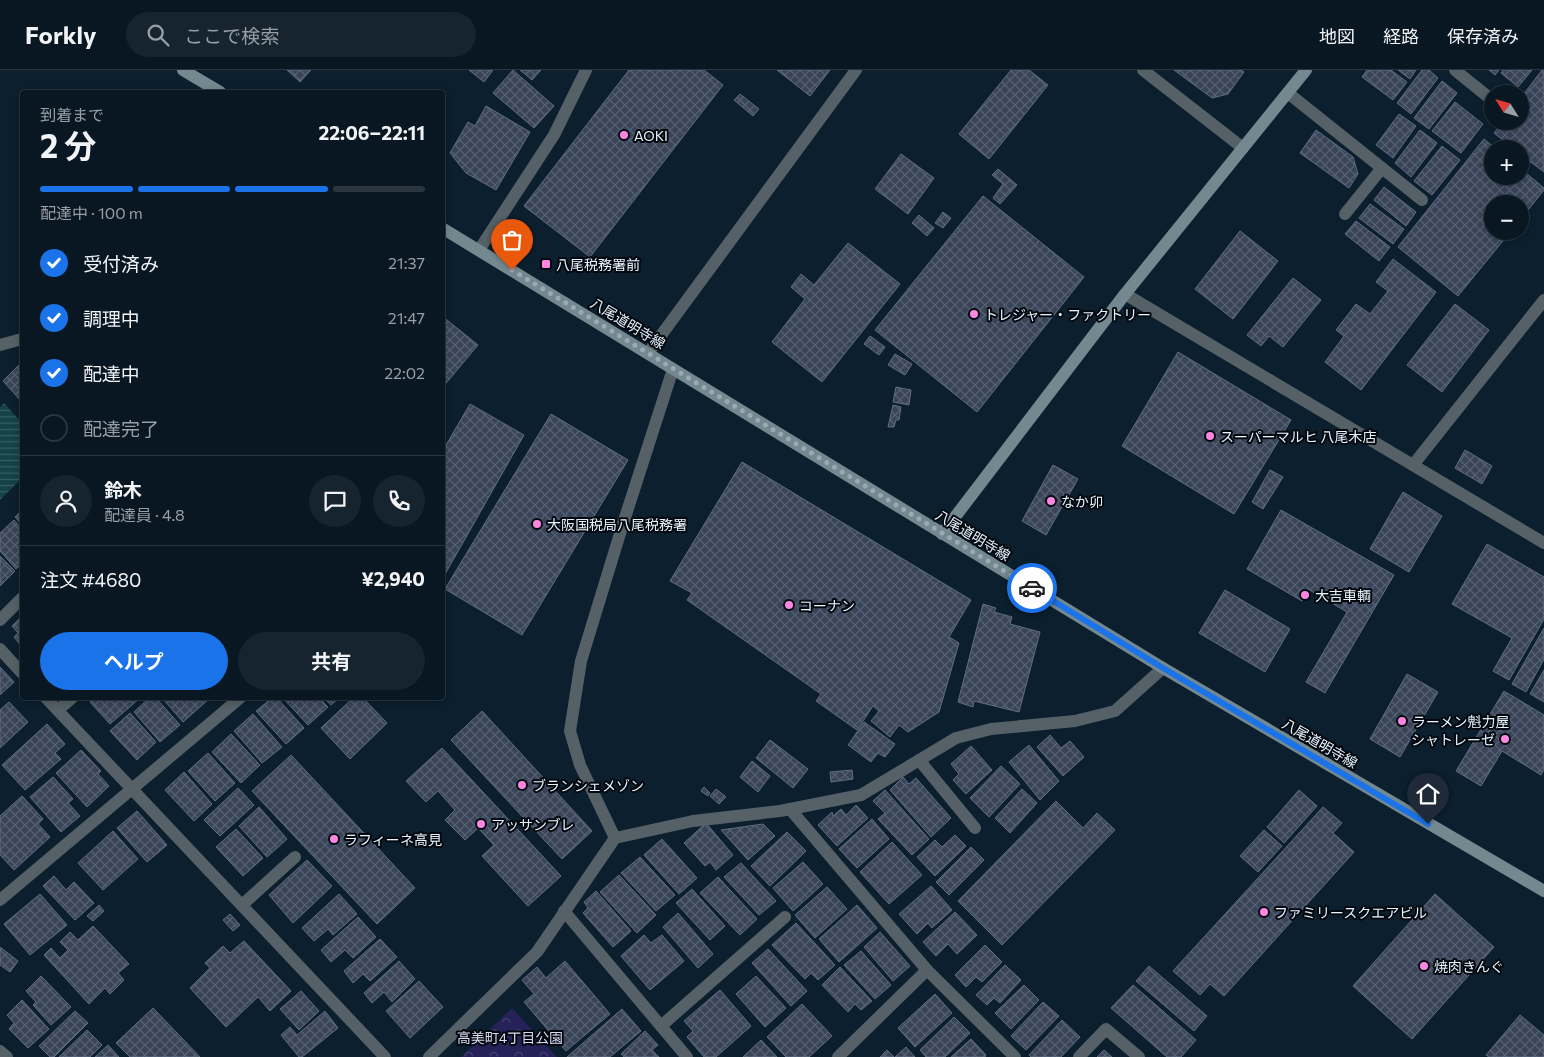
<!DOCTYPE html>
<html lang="ja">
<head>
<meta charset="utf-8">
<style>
  :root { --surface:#081722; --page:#16242f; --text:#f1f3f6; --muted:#989fa5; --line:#293640; --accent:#1a73e8 }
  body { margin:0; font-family:Commissioner,"Noto Sans JP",sans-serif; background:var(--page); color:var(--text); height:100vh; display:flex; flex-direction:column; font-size:19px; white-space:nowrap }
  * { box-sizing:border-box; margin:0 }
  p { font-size:16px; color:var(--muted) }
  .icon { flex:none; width:28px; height:28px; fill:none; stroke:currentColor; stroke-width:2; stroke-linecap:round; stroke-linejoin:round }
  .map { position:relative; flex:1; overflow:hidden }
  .side { position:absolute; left:20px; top:20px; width:425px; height:610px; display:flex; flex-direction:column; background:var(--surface); border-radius:5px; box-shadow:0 2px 8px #0003,0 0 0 1px var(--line) }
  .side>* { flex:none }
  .needle { width:32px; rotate:307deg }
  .fabs { position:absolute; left:1484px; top:15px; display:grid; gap:10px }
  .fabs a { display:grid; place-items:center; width:45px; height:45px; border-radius:50%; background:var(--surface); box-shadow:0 2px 8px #0003,0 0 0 1px var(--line); font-size:25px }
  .pin { position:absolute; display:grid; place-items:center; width:42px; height:42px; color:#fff; margin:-51px -21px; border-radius:50% 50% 50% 0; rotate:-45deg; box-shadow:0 0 5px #0007 }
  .pin .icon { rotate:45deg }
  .courier { position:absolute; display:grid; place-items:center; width:50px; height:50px; margin:-25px; border:4px solid #1a73e8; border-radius:50%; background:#fff; color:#222; box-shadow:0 1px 6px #0007 }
  .head em { font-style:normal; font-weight:700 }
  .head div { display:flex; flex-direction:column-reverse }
  .head { display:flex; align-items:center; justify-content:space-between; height:85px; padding:0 20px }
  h1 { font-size:32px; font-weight:700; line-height:38px }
  .bar { display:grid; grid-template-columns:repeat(4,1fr); gap:8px 5px; align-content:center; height:60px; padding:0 20px }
  .bar i { height:6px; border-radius:4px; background:var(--line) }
  .bar .current { background:var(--accent) }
  .bar p { grid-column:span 4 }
  .line { display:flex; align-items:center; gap:12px; padding:0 20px; border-top:1px solid var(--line) }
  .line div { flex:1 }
  .round { display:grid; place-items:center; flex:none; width:52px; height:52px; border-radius:26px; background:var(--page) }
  ol { padding:0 20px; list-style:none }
  li { display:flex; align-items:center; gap:15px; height:55px }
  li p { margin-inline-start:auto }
  li .icon { padding:5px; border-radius:50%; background:var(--accent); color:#fff; stroke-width:4 }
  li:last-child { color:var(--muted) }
  li i { width:28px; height:28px; border:2px solid var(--line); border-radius:50% }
  .primary-button { display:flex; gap:10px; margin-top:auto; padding:10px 20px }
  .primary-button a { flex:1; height:58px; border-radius:30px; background:var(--accent); color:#fff; font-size:20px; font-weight:700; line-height:58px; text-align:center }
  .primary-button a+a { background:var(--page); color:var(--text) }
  header { display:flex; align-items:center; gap:30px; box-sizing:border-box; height:70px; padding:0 25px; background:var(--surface); border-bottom:1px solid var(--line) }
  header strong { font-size:24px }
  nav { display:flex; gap:28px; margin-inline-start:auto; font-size:18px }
  .search { width:350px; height:45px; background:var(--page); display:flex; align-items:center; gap:12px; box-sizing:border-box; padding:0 18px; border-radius:28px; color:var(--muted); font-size:19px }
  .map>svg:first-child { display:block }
  .park { fill:url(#park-crowns) }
  .water { fill:url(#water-rules) }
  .building { fill:url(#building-cross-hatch); stroke:#606c83 }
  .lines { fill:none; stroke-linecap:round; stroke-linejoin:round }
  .lane { stroke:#556166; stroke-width:12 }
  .street { stroke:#556166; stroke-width:12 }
  .secondary { stroke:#748890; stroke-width:12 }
  .done { stroke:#9aa9b5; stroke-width:5; stroke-dasharray:0 9 }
  .route { stroke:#1a73e8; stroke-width:6 }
  .poi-dot { fill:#fd86e1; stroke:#03080e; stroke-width:2 }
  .labels { text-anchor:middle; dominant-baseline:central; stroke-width:4; stroke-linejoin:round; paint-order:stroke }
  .poi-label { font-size:14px; fill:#e7f4fe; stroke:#03080e; text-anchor:start }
  .street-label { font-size:14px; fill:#e7f4fe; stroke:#03080e }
  .park-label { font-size:14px; fill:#d8dbf1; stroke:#03080e }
</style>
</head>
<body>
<header>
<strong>Forkly</strong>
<div class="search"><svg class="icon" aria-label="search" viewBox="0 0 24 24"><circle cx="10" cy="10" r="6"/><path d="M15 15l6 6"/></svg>ここで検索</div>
<nav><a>地図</a><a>経路</a><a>保存済み</a></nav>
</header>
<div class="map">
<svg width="1544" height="987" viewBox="0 0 1544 987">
  <defs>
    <pattern id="park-crowns" width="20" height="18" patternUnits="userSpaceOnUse" patternTransform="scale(1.25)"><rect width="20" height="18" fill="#252159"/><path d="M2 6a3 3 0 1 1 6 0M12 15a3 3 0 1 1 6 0" fill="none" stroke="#454272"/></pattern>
    <pattern id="water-rules" width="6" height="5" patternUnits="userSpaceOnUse" patternTransform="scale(1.25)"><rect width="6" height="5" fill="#144247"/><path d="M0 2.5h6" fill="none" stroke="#365e63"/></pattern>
    <pattern id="building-cross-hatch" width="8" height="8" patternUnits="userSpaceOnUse" patternTransform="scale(1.25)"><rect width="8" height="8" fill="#394459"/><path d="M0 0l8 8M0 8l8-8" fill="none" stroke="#566072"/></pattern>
  </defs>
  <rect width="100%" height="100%" fill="#0b1f2e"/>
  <!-- park -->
  <polygon class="park" points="512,938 557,987 461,987"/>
  <!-- water -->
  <polygon class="water" points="4,333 22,353 22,408 0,430 0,337"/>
  <!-- building -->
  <g class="building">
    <polygon points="287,0 311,0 300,12"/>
    <polygon points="469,0 493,0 484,12"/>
    <polygon points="513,0 554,36 534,58 493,23"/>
    <polygon points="520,0 541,0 532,10"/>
    <polygon points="629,0 704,0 723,15 590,187 524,136"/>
    <polygon points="777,0 830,0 810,26"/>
    <polygon points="1011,0 1029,0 1048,15 989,89 959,64"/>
    <polygon points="1174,0 1241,0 1244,2 1228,24 1212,28"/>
    <polygon points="1367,0 1391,0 1407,12 1393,30 1362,7"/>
    <polygon points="1398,0 1416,0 1410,9"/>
    <polygon points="1422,0 1429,0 1438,8 1411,44 1397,33"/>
    <polygon points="1489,0 1499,0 1495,5"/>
    <polygon points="1503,0 1532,0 1518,17 1501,3"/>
    <polygon points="1542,0 1544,0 1544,102 1520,84 1520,79 1514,79 1494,63 1503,51 1520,51 1520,29"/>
    <polygon points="1442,11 1457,23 1429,59 1414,48"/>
    <polygon points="740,24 759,39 753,46 734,30"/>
    <polygon points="1455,32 1483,54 1461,83 1432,61"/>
    <polygon points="486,36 530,62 496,120 466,103 450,83 468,52 475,56"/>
    <polygon points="1399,44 1416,56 1393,88 1376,75"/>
    <polygon points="1316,60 1353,87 1358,104 1349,118 1300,83"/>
    <polygon points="1420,60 1437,73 1411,107 1395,93"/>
    <polygon points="1484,69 1496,79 1492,79 1492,106 1520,106 1520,98 1544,118 1544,120 1520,150 1520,134 1492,134 1492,161 1511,161 1458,226 1398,177"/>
    <polygon points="1442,76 1460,90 1432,125 1414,111"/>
    <polygon points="901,84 934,108 908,144 875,119"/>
    <polygon points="998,99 1017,115 1000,134 993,128 1003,114 992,105"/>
    <polygon points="1384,117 1416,142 1406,156 1374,130"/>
    <polygon points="983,126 1084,207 977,342 875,260"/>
    <polygon points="1370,134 1404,159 1393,174 1359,148"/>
    <polygon points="943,142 951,148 943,158 935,153"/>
    <polygon points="919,145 934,158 927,166 912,153"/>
    <polygon points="1356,151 1390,177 1379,191 1345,164"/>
    <polygon points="1240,161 1278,191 1233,249 1195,219"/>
    <polygon points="848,173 900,214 822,312 772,272 805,229 791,217 801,204 814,215"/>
    <polygon points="1393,189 1436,222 1361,320 1325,292 1344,266 1336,260 1356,234 1370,244 1388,221 1376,212"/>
    <polygon points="1293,208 1321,230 1283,277 1269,266 1261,276 1247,265"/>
    <polygon points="1455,234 1489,260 1442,322 1407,295"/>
    <polygon points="442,246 478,275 442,318"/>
    <polygon points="870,266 885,277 879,285 864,274"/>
    <polygon points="1178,282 1291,350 1234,444 1122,376"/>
    <polygon points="895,284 912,294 905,305 888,295"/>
    <polygon points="22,292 22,332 3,311"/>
    <polygon points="896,317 911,320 909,335 893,332"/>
    <polygon points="470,334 524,365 444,506 442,505 442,382"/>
    <polygon points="893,335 901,337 899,350 896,350 894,357 888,357"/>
    <polygon points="551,344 628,390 522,565 445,519"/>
    <polygon points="1465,380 1492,396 1482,414 1455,398"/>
    <polygon points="742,392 971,530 949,567 959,573 939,642 908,662 899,655 890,667 871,651 879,641 873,636 857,660 816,631 821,624 687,530 692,523 670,511"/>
    <polygon points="1053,395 1078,409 1046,465 1022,451"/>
    <polygon points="1270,400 1283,407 1263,439 1252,432"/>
    <polygon points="1403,422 1442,446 1409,502 1370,479"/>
    <polygon points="22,440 22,455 15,447"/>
    <polygon points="1281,440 1394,505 1325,623 1306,612 1347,542 1308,519 1302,531 1247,499"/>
    <polygon points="14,450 22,459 22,493 16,499 0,481 0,463"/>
    <polygon points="1487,474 1544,507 1544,549 1509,610 1493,601 1512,568 1452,534"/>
    <polygon points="0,486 15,501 0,516"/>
    <polygon points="1225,520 1290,559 1265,602 1199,563"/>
    <polygon points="983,534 996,538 994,542 1012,547 1010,554 1040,562 1019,642 974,631 973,637 958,632"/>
    <polygon points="22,546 22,577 14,567 18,563 12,556"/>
    <polygon points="1544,558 1544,589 1526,622 1512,614"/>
    <polygon points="0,597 14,612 0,625"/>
    <polygon points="1544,600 1544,632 1530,624"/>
    <polygon points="1407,604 1438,622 1400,687 1370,669"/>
    <polygon points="1504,621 1544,645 1544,699 1541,705 1502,681 1481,716 1456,701"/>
    <polygon points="95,628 140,628 110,654 90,632"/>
    <polygon points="149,628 156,628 180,655 160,672 134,642"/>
    <polygon points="162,628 210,628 183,652"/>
    <polygon points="272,628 277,628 304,658 286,674 256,641"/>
    <polygon points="283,628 319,628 328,637 308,655"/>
    <polygon points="324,628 339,628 331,635"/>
    <polygon points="353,628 363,628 387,653 350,689 321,658"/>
    <polygon points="9,632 28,652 0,678 0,640"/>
    <polygon points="482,641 592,761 562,789 451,670"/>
    <polygon points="130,643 156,672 137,690 110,661"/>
    <polygon points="253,644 282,677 262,693 234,661"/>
    <polygon points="864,652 895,674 885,687 878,683 871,692 848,675"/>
    <polygon points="47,654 65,674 55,683 61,689 25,720 2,695"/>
    <polygon points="231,664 260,695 241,713 212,682"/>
    <polygon points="1050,665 1061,678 1070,671 1084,687 1063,706 1037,677"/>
    <polygon points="770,670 808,699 793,718 756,688"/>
    <polygon points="1029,675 1059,711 1040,730 1009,692"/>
    <polygon points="971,676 992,700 966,724 953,710 959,704 951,694"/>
    <polygon points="442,678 561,806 528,836 482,786 494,775 478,758 465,770 445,750 455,740 438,721 426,732 406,711"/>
    <polygon points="81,680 101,701 98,704 109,716 87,737 56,703"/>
    <polygon points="208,683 235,713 215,731 188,701"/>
    <polygon points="291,685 415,818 377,854 252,721"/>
    <polygon points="752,691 770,706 758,722 740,707"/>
    <polygon points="1001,696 1020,714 989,747 970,728"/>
    <polygon points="852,700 853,709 831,712 830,702"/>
    <polygon points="184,702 212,734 194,751 165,720"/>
    <polygon points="53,707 73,729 68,733 80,746 61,762 30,727"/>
    <polygon points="903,707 909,714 916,708 951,748 931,767 890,720"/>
    <polygon points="704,717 710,723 708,726 701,721"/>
    <polygon points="238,718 254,735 220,766 204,750"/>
    <polygon points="716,719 726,727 719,734 710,726"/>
    <polygon points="1022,719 1037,733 1010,763 995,748"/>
    <polygon points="885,720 929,769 912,785 878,749 885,743 873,731"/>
    <polygon points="1299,720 1317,736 1284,773 1267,757"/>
    <polygon points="22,726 43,749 38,754 50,767 14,800 0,785 0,746"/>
    <polygon points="1056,731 1083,758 1097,743 1115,760 1002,875 958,831"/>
    <polygon points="856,735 868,748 837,776 818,755 832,742 833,746 841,739 846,745"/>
    <polygon points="259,737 287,769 267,787 239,756"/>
    <polygon points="1323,737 1342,753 1333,763 1354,782 1224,926 1210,914 1200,925 1173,901"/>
    <polygon points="137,741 167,775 147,792 117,758"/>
    <polygon points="872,749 889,769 857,798 839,779"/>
    <polygon points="706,753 733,785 716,800 710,792 705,796 684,773"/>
    <polygon points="763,754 775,766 748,790 721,760"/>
    <polygon points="236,759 263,788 243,806 216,777"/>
    <polygon points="1264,760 1282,776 1258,802 1240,786"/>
    <polygon points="113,761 138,789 103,820 78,793"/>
    <polygon points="787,762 806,781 770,816 751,796"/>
    <polygon points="955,765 966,776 935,806 917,787 935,770 942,777"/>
    <polygon points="662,769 697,808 679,824 644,785"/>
    <polygon points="892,772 922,805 889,834 860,802"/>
    <polygon points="971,777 984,790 949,825 936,812"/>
    <polygon points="640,787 675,825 656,841 621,803"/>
    <polygon points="307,790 332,816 293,853 269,825"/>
    <polygon points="803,792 823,814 793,841 773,818"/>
    <polygon points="741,793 776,831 759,845 724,807"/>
    <polygon points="619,805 656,845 637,863 600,822"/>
    <polygon points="54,806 66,820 74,812 94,833 75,850 43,816"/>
    <polygon points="718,807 757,849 740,865 700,823"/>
    <polygon points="931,816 952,840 932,858 928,853 917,864 899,844"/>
    <polygon points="827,817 847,839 815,868 795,845"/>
    <polygon points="692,819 725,856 710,870 676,833"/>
    <polygon points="596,821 631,861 613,877 583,843 588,838 584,832"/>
    <polygon points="40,824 67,855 30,885 4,854"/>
    <polygon points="339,824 357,844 333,865 328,859 314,871 302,858"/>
    <polygon points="1435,824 1494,877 1412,969 1353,916"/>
    <polygon points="99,835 104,841 93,851 87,846"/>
    <polygon points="857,835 877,858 839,892 819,869"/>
    <polygon points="955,842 977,865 957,884 948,874 936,886 923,872"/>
    <polygon points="678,843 713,884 698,898 663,857"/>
    <polygon points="230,844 240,855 233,861 223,850"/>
    <polygon points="358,847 376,867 353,888 345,880 331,892 321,880"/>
    <polygon points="796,853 835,895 818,910 811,903 805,909 772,875"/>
    <polygon points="93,856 129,894 118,903 124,910 110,924 105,918 89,934 44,885 51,878 60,888 68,880 60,872 70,862 78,870"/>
    <polygon points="880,862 910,896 893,911 864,877"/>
    <polygon points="644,865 651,873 662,865 684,891 650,920 621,886"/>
    <polygon points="380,869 397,887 370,911 363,904 353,913 344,901"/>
    <polygon points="244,871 291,921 270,941 258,927 226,957 190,918 210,898 205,893 223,876 230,883"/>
    <polygon points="985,875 1002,892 982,912 976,907 966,917 955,905"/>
    <polygon points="0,877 18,891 10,902 0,895"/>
    <polygon points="768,879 807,921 791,936 752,893"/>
    <polygon points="861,881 891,915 875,929 844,895"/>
    <polygon points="399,891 415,909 392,932 384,922 372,933 364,923"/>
    <polygon points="565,891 610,944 566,981 524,932 534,924 522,910 537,897 546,908"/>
    <polygon points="1005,895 1021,910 1000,933 994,928 987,935 976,925"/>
    <polygon points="1149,896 1207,946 1194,961 1136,911"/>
    <polygon points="840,897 872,931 861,940 855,934 848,942 822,915"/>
    <polygon points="41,906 71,937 51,955 33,935 36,932 26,921"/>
    <polygon points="756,906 786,938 765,957 736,924"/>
    <polygon points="419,911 443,937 410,968 386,941"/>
    <polygon points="1024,915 1039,930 1011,959 995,943"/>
    <polygon points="1133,915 1196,970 1181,987 1167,987 1111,938"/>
    <polygon points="720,920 751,956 716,987 704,987 687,967 693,961 684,951"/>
    <polygon points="301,921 319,941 299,960 280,939"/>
    <polygon points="935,924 952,943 915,977 898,958"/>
    <polygon points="22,930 49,959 28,978 9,959 14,953 7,945"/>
    <polygon points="1043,932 1059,946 1026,980 1011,966"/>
    <polygon points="802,934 832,966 809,987 786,987 767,967"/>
    <polygon points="153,938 200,987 130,987 116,973"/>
    <polygon points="622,939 641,961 610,987 567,987"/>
    <polygon points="75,941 88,953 54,987 50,987 39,976"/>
    <polygon points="325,941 338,958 302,987 299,987 281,965 290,957 297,965"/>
    <polygon points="1520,945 1544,965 1544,987 1489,987 1486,985"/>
    <polygon points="954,947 970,963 945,987 926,987 920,980"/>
    <polygon points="1062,950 1080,967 1061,987 1031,987 1029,985"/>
    <polygon points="87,960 102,975 90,987 59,987"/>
    <polygon points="645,961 658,975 652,980 659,987 624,987 621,984"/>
    <polygon points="971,969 986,985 985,987 951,987"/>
    <polygon points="761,970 777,987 743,987"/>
    <polygon points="108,975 119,987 95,987"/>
    <polygon points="906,977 915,987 895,987"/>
    <polygon points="887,980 894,987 880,987"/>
    <polygon points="1104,980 1112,987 1097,987"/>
  </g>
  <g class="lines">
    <!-- lane -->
    <g class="lane">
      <polyline points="1455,0 1492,30"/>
      <polyline points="1288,23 1422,130"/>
      <polyline points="1345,144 1382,98"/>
      <polyline points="479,180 554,65 586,0"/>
      <polyline points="0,275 22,269"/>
      <polyline points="919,690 975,758"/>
      <polyline points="242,835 295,787"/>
      <polyline points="661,956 785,847"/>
    </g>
    <!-- street -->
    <g class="street">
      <polyline points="1143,0 1243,78"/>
      <polyline points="1125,224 1544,473"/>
      <polyline points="648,283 856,0"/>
      <polyline points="1413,395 1544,230"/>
      <polyline points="0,550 22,528"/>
      <polyline points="0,579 22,603"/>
      <polyline points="46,628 385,987"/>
      <polyline points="58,640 72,628"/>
      <polyline points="790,739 927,900 1015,987"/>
      <polyline points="615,768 580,695 570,661 581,591 622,457 673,299"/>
      <polyline points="0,830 240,628"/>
      <polyline points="564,841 687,987"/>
      <polyline points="0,981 7,987"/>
      <polyline points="429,987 537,882 615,768 693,751 780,741 861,725 956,668 991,659 1075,651 1115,641 1163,598"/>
      <polyline points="838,987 927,900"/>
      <polyline points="1079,987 1106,959 1139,987"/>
    </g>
    <!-- secondary -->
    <g class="secondary">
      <polyline points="183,0 220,22"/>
      <polyline points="442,158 1163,598 1544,821"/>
      <polyline points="942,464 1125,224 1306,0"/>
    </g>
  </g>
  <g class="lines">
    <!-- done -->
    <polyline class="done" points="512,200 1032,518"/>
    <!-- route -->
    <polyline class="route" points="1032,518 1163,598 1428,754"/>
  </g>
  <!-- markers -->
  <g class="poi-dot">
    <circle cx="624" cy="65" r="5"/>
    <rect x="541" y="189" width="10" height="10" rx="2.5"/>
    <circle cx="974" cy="244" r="5"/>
    <circle cx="1210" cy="366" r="5"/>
    <circle cx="1051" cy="431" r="5"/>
    <circle cx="537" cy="454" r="5"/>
    <circle cx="1305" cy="525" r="5"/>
    <circle cx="789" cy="535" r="5"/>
    <circle cx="1402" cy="651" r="5"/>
    <circle cx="1505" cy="669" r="5"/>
    <circle cx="522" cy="715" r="5"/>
    <circle cx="481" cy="754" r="5"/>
    <circle cx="334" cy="769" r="5"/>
    <circle cx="1264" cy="842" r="5"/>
    <circle cx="1424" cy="896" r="5"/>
  </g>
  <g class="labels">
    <!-- poi labels -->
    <g class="poi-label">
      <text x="634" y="65">AOKI</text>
      <text x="556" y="194">八尾税務署前</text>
      <text x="984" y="244">トレジャー・ファクトリー</text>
      <text x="1220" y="366">スーパーマルヒ 八尾木店</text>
      <text x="1061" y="431">なか卯</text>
      <text x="547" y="454">大阪国税局八尾税務署</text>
      <text x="1315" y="525">大吉車輌</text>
      <text x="799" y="535">コーナン</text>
      <text x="1412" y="651">ラーメン魁力屋</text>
      <text x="1495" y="669" text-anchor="end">シャトレーゼ</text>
      <text x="532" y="715">ブランシェメゾン</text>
      <text x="491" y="754">アッサンブレ</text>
      <text x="344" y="769">ラフィーネ高見</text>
      <text x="1274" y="842">ファミリースクエアビル</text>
      <text x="1434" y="896">焼肉きんぐ</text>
    </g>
    <!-- street labels -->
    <g class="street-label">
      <text transform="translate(628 253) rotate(31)">八尾道明寺線</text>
      <text transform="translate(973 465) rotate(31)">八尾道明寺線</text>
      <text transform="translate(1320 673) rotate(30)">八尾道明寺線</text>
    </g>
    <!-- park labels -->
    <g class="park-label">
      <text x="510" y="967">高美町4丁目公園</text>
    </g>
  </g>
</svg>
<div class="fabs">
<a><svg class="needle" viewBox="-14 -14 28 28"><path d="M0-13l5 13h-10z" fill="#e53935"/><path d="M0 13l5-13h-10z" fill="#989fa5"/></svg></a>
<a>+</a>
<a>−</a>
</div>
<div class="pin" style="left:512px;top:200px;background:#ea580c"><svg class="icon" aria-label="bag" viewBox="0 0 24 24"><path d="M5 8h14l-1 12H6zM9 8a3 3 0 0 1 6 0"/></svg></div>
<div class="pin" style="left:1428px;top:754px;background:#1f2937"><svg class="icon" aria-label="home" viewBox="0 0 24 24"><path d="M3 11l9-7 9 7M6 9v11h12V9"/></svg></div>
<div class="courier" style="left:1032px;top:518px"><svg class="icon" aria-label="car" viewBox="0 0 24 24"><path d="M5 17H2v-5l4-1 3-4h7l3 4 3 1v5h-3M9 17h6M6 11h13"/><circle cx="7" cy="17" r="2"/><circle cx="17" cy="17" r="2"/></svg></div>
<section class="side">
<div class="head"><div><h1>2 分</h1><p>到着まで</p></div><em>22:06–22:11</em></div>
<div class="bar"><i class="current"></i><i class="current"></i><i class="current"></i><i></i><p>配達中 · 100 m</p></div>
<ol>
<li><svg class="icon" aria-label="check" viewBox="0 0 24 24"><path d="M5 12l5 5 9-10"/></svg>受付済み<p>21:37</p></li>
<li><svg class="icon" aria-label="check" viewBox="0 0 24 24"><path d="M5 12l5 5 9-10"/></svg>調理中<p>21:47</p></li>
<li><svg class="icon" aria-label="check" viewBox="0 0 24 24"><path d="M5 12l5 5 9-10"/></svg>配達中<p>22:02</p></li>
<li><i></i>配達完了</li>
</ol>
<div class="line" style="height:90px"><a class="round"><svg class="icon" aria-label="person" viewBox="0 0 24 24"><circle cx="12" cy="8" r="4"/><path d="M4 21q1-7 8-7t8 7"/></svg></a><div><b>鈴木</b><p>配達員 · 4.8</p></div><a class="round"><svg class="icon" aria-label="chat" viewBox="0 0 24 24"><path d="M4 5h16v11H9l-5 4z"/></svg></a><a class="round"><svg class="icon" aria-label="phone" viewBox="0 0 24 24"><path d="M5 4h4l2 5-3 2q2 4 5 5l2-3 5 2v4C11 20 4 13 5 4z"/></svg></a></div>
<div class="line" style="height:65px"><div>注文 #4680</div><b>¥2,940</b></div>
<div class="primary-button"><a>ヘルプ</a><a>共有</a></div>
</section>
</div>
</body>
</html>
